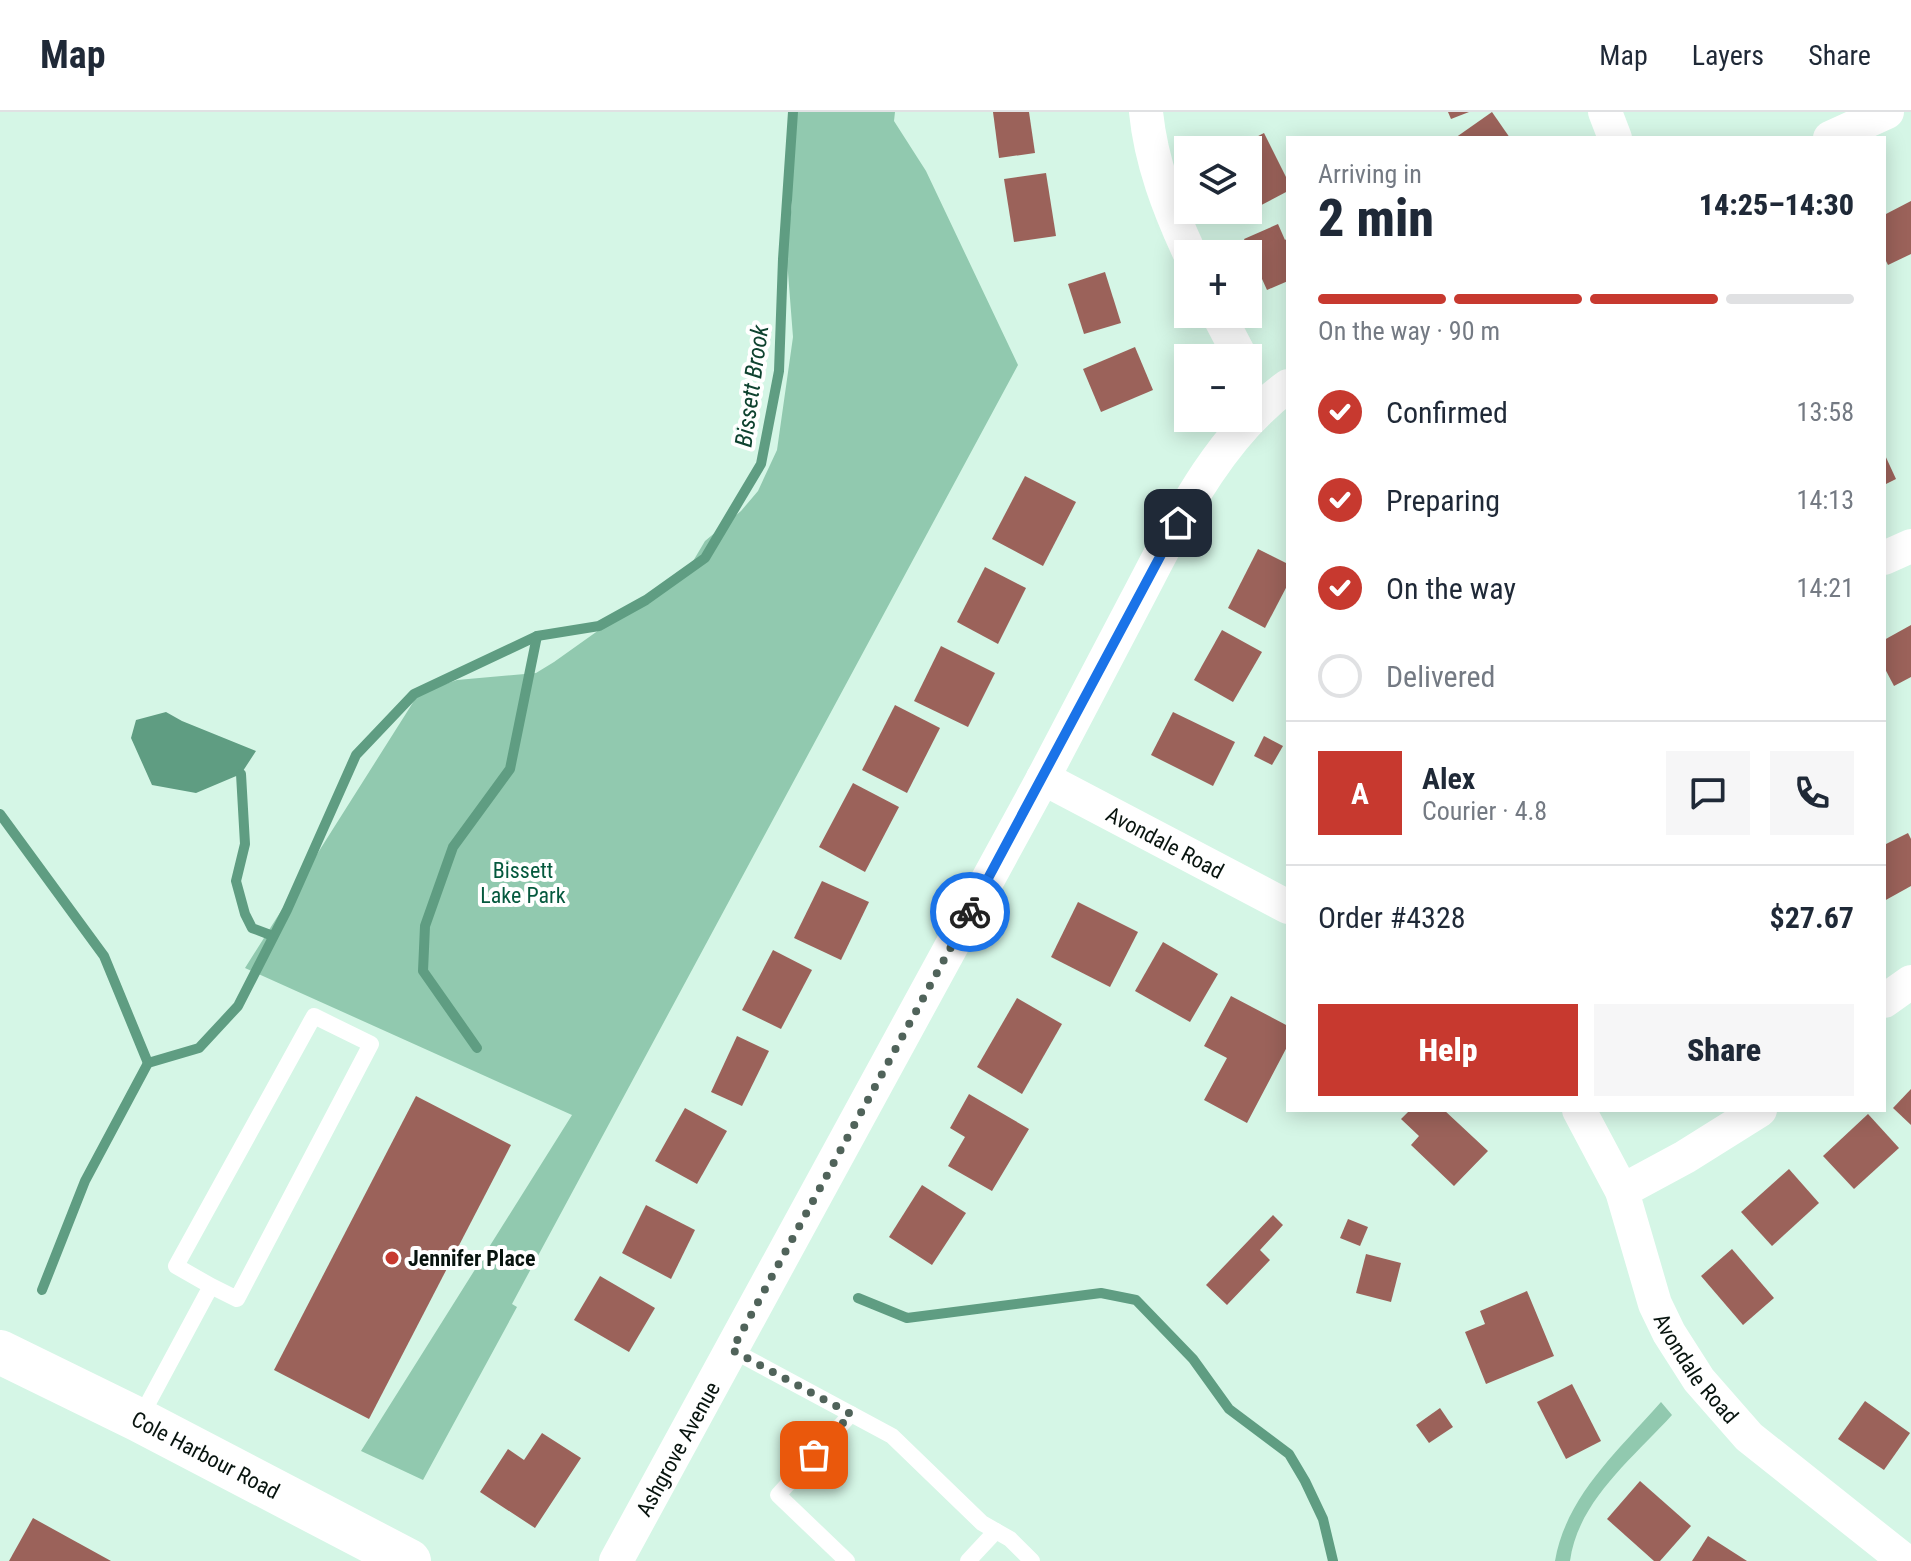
<!DOCTYPE html>
<html lang="en">
<head>
<meta charset="utf-8">
<style>
  :root { --surface:#fff; --page:#f6f6f7; --text:#1f2937; --muted:#747a83; --line:#e0e1e3; --accent:#c7392f }
  body { margin:0; font-family:"Roboto Condensed",sans-serif; background:var(--page); color:var(--text); height:100vh; display:flex; flex-direction:column; font-size:30px; white-space:nowrap }
  * { box-sizing:border-box; margin:0 }
  p { font-size:26px; color:var(--muted) }
  .icon { flex:none; width:44px; height:44px; fill:none; stroke:currentColor; stroke-width:2; stroke-linecap:round; stroke-linejoin:round }
  .map { position:relative; flex:1; overflow:hidden }
  .side { position:absolute; left:1286px; top:24px; width:600px; height:976px; display:flex; flex-direction:column; background:var(--surface); border-radius:0px; box-shadow:0 4px 20px #0003 }
  .side>* { flex:none }
  .controls { position:absolute; left:1174px; top:24px; display:grid; gap:16px }
  .controls a { display:grid; place-items:center; width:88px; height:88px; border-radius:0px; background:var(--surface); box-shadow:0 4px 20px #0003; font-size:40px }
  .pin { position:absolute; display:grid; place-items:center; width:68px; height:68px; color:#fff; margin:-34px; border-radius:16px; box-shadow:0 4px 12px #0006 }
  .courier { position:absolute; display:grid; place-items:center; width:80px; height:80px; margin:-40px; border:6px solid #1a73e8; border-radius:50%; background:#fff; color:#222; box-shadow:0 2px 10px #0007 }
  .head em { font-style:normal; font-weight:800 }
  .head div { display:flex; flex-direction:column-reverse }
  .head { display:flex; align-items:center; justify-content:space-between; height:136px; padding:0 32px }
  h1 { font-size:52px; font-weight:800; line-height:60px }
  .bar { display:grid; grid-template-columns:repeat(4,1fr); gap:12px 8px; align-content:center; height:96px; padding:0 32px }
  .bar i { height:10px; border-radius:6px; background:var(--line) }
  .bar .current { background:var(--accent) }
  .bar p { grid-column:span 4 }
  .line { display:flex; align-items:center; gap:20px; padding:0 32px; border-top:2px solid var(--line) }
  .line div { flex:1 }
  .round { display:grid; place-items:center; flex:none; width:84px; height:84px; border-radius:0px; background:var(--page) }
  ol { padding:0 32px; list-style:none }
  li { display:flex; align-items:center; gap:24px; height:88px }
  li p { margin-inline-start:auto }
  li .icon { padding:8px; border-radius:50%; background:var(--accent); color:#fff; stroke-width:4 }
  li:last-child { color:var(--muted) }
  li i { width:44px; height:44px; border:4px solid var(--line); border-radius:50% }
  .button { display:flex; gap:16px; margin-top:auto; padding:16px 32px }
  .button a { flex:1; height:92px; border-radius:0px; background:var(--accent); color:#fff; font-size:32px; font-weight:800; line-height:92px; text-align:center }
  .button a+a { background:var(--page); color:var(--text) }
  header { display:flex; align-items:center; gap:48px; box-sizing:border-box; height:112px; padding:0 40px; background:var(--surface); border-bottom:2px solid var(--line) }
  header strong { font-size:38px }
  nav { display:flex; gap:44px; margin-inline-start:auto; font-size:28px }
  .map>svg:first-child { display:block }
  .green { fill:#91c9af }
  .water { fill:#5f9d82 }
  .lines { fill:none; stroke-linecap:round; stroke-linejoin:round }
  .stream { stroke:#5f9d82; stroke-width:10 }
  .building { fill:#9b625a }
  .lane { stroke:#fff; stroke-width:16 }
  .street { stroke:#fff; stroke-width:34 }
  .secondary { stroke:#fff; stroke-width:44 }
  .done { stroke:#50635a; stroke-width:8; stroke-dasharray:0 14.4 }
  .route { stroke:#1a73e8; stroke-width:10 }
  .poi-dot { fill:#c7392f; stroke:#fff; stroke-width:3 }
  .labels { text-anchor:middle; dominant-baseline:central; stroke-width:8; stroke-linejoin:round; paint-order:stroke }
  .street-label { font-size:22px; fill:#08140f; stroke:#fff }
  .park-label { font-size:22px; fill:#05593e; stroke:#fff }
  .poi-label { font-size:22px; font-weight:bold; fill:#08140f; stroke:#fff; text-anchor:start }
  .water-label { font-size:24px; font-style:italic; fill:#0e422f; stroke:#fff }
</style>
</head>
<body>
<header>
<strong>Map</strong>
<nav><a>Map</a><a>Layers</a><a>Share</a></nav>
</header>
<div class="map">
<svg width="1911" height="1449" viewBox="0 0 1911 1449">
  <rect width="100%" height="100%" fill="#d5f6e6"/>
  <!-- green -->
  <g class="green">
    <polygon points="795,0 895,0 894,9 926,59 1018,253 512,1192 517,1195 423,1368 361,1339 572,1003 245,856 419,581 457,568 536,561 554,550 651,481 686,461 705,429 741,399 758,379 777,338 793,225 786,135 792,93 791,43"/>
    <path d="M1661,1290L1672,1303C1633,1346 1578,1389 1570,1449H1555C1566,1384 1619,1338 1661,1290Z"/>
  </g>
  <!-- water -->
  <polygon class="water" points="166,600 182,609 256,639 241,662 196,681 152,673 131,626 136,608"/>
  <g class="lines">
    <!-- stream -->
    <g class="stream">
      <polyline points="241,662 245,732 236,769 245,802 252,816 273,824"/>
      <polyline points="0,702 104,844 148,951 199,936 238,894 287,798 356,643 414,582 537,524 599,514 646,488 705,446 761,352 779,259 783,147 793,0"/>
      <polyline points="477,936 423,859 425,814 453,735 510,657 537,524"/>
      <polyline points="42,1178 85,1069 148,951"/>
      <polyline points="858,1186 907,1206 1101,1181 1136,1188 1193,1247 1229,1297 1289,1342 1305,1369 1323,1407 1333,1449"/>
    </g>
  </g>
  <!-- building -->
  <g class="building">
    <polygon points="993,0 1029,0 1035,41 999,46"/>
    <polygon points="1448,0 1469,0 1451,7"/>
    <polygon points="1492,0 1510,26 1455,26"/>
    <polygon points="1264,21 1288,69 1288,79 1248,100 1248,38 1231,38"/>
    <polygon points="1046,61 1056,124 1014,130 1004,67"/>
    <polygon points="1911,89 1911,142 1888,153 1884,145 1884,103"/>
    <polygon points="1278,112 1285,128 1288,126 1288,169 1267,178 1244,127"/>
    <polygon points="1105,160 1121,211 1084,222 1068,172"/>
    <polygon points="1135,235 1153,278 1101,300 1083,257"/>
    <polygon points="1884,341 1896,367 1884,373"/>
    <polygon points="1025,364 1076,390 1043,454 992,427"/>
    <polygon points="1258,437 1288,452 1288,472 1265,516 1228,496"/>
    <polygon points="985,455 1026,476 998,532 957,510"/>
    <polygon points="1911,513 1911,565 1894,574 1884,555 1884,528"/>
    <polygon points="1222,518 1262,540 1233,590 1194,568"/>
    <polygon points="941,534 995,561 968,615 914,589"/>
    <polygon points="895,593 940,616 907,681 862,658"/>
    <polygon points="1173,600 1235,630 1213,674 1151,643"/>
    <polygon points="1264,624 1283,634 1272,653 1254,644"/>
    <polygon points="853,671 899,695 865,760 819,735"/>
    <polygon points="1908,721 1911,727 1911,774 1884,789 1884,733"/>
    <polygon points="822,769 869,790 841,848 794,826"/>
    <polygon points="1078,790 1138,820 1110,875 1051,845"/>
    <polygon points="1163,830 1218,862 1190,910 1135,879"/>
    <polygon points="773,838 812,858 781,917 742,898"/>
    <polygon points="1231,884 1288,914 1288,933 1247,1011 1204,988 1227,946 1204,934"/>
    <polygon points="1017,886 1062,912 1022,982 977,955"/>
    <polygon points="737,924 769,939 742,994 711,980"/>
    <polygon points="1911,977 1911,1013 1893,996"/>
    <polygon points="969,982 1029,1017 992,1079 948,1054 965,1025 950,1016"/>
    <polygon points="416,984 511,1033 369,1307 274,1258"/>
    <polygon points="685,996 727,1019 697,1072 655,1049"/>
    <polygon points="1410,998 1444,998 1488,1039 1454,1074 1411,1033 1419,1024 1401,1007"/>
    <polygon points="1868,1002 1899,1036 1854,1077 1823,1044"/>
    <polygon points="1789,1057 1819,1091 1772,1134 1741,1100"/>
    <polygon points="922,1073 966,1101 932,1153 889,1125"/>
    <polygon points="646,1093 695,1118 671,1167 622,1141"/>
    <polygon points="1273,1103 1283,1113 1260,1138 1270,1148 1227,1193 1206,1173"/>
    <polygon points="1348,1107 1368,1115 1360,1134 1340,1126"/>
    <polygon points="1732,1137 1774,1186 1743,1213 1701,1164"/>
    <polygon points="1366,1142 1401,1151 1391,1190 1356,1181"/>
    <polygon points="600,1164 655,1196 629,1240 574,1208"/>
    <polygon points="1527,1179 1554,1244 1486,1272 1465,1220 1485,1212 1480,1199"/>
    <polygon points="1572,1272 1601,1329 1566,1347 1537,1290"/>
    <polygon points="1865,1289 1910,1321 1884,1358 1838,1327"/>
    <polygon points="1440,1296 1453,1315 1429,1331 1416,1313"/>
    <polygon points="542,1321 581,1346 535,1416 480,1380 508,1337 524,1348"/>
    <polygon points="1640,1369 1691,1414 1660,1449 1654,1449 1607,1407"/>
    <polygon points="33,1406 111,1449 9,1449"/>
    <polygon points="1708,1424 1747,1449 1692,1449"/>
  </g>
  <g class="lines">
    <!-- lane -->
    <g class="lane">
      <polyline points="732,1238 892,1324 982,1411 1010,1427 1032,1449"/>
      <polyline points="140,1306 211,1174 176,1154 314,904 371,932 237,1187 211,1174"/>
      <polyline points="847,1449 778,1383 851,1302"/>
      <polyline points="968,1449 996,1419"/>
    </g>
    <!-- street -->
    <g class="street">
      <path d="M1146,0C1151,50 1169,97 1190,142"/>
      <polyline points="1605,0 1615,26"/>
      <polyline points="1830,26 1887,0"/>
      <polyline points="1218,202 1241,246"/>
      <polyline points="1884,446 1911,434"/>
      <path id="s1" d="M1043,666L1288,795"/>
      <polyline points="1884,889 1911,870"/>
      <path id="s2" d="M1579,998L1622,1079L1655,1192L1669,1221L1699,1268L1749,1325L1905,1449"/>
      <polyline points="1622,1079 1685,1045 1760,998"/>
      <path id="s3" d="M616,1449C759,1190 900,930 1041,670C1073,610 1104,549 1136,489C1176,413 1217,325 1288,274"/>
    </g>
    <!-- secondary -->
    <path class="secondary" id="s4" d="M0,1240L139,1308L409,1449"/>
  </g>
  <g class="lines">
    <!-- done -->
    <polyline class="done" points="814,1343 851,1302 732,1238 970,800"/>
    <!-- route -->
    <polyline class="route" points="970,800 1178,411"/>
  </g>
  <!-- markers -->
  <circle class="poi-dot" cx="392" cy="1146" r="8"/>
  <g class="labels">
    <!-- street labels -->
    <g class="street-label">
      <text stroke="none"><textPath href="#s1" startOffset="138">Avondale Road</textPath></text>
      <text stroke="none"><textPath href="#s2" startOffset="286">Avondale Road</textPath></text>
      <text stroke="none"><textPath href="#s3" startOffset="128">Ashgrove Avenue</textPath></text>
      <text stroke="none"><textPath href="#s4" startOffset="230">Cole Harbour Road</textPath></text>
    </g>
    <!-- park labels -->
    <g class="park-label">
      <text x="523" y="758">Bissett<tspan x="523" dy="25">Lake Park</tspan></text>
    </g>
    <!-- poi labels -->
    <g class="poi-label">
      <text x="408" y="1146">Jennifer Place</text>
    </g>
    <!-- water labels -->
    <g class="water-label">
      <text transform="translate(752 274) rotate(-82)">Bissett Brook</text>
    </g>
  </g>
</svg>
<div class="controls">
<a><svg class="icon" aria-label="layers" viewBox="0 0 24 24"><path d="M12 4l9 5-9 5-9-5zM3 14l9 5 9-5"/></svg></a>
<a>+</a>
<a>−</a>
</div>
<div class="pin" style="left:814px;top:1343px;background:#ea580c"><svg class="icon" aria-label="bag" viewBox="0 0 24 24"><path d="M5 8h14l-1 12H6zM9 8a3 3 0 0 1 6 0"/></svg></div>
<div class="pin" style="left:1178px;top:411px;background:#1f2937"><svg class="icon" aria-label="home" viewBox="0 0 24 24"><path d="M3 11l9-7 9 7M6 9v11h12V9"/></svg></div>
<div class="courier" style="left:970px;top:800px"><svg class="icon" aria-label="bike" viewBox="0 0 24 24"><circle cx="6" cy="16" r="4"/><circle cx="18" cy="16" r="4"/><path d="M6 16l4-8h5l3 8M10 8l3 8H6M13 5h3"/></svg></div>
<section class="side">
<div class="head"><div><h1>2 min</h1><p>Arriving in</p></div><em>14:25–14:30</em></div>
<div class="bar"><i class="current"></i><i class="current"></i><i class="current"></i><i></i><p>On the way · 90 m</p></div>
<ol>
<li><svg class="icon" aria-label="check" viewBox="0 0 24 24"><path d="M5 12l5 5 9-10"/></svg>Confirmed<p>13:58</p></li>
<li><svg class="icon" aria-label="check" viewBox="0 0 24 24"><path d="M5 12l5 5 9-10"/></svg>Preparing<p>14:13</p></li>
<li><svg class="icon" aria-label="check" viewBox="0 0 24 24"><path d="M5 12l5 5 9-10"/></svg>On the way<p>14:21</p></li>
<li><i></i>Delivered</li>
</ol>
<div class="line" style="height:144px"><b class="round" style="background:var(--accent);color:#fff">A</b><div><b>Alex</b><p>Courier · 4.8</p></div><a class="round"><svg class="icon" aria-label="chat" viewBox="0 0 24 24"><path d="M4 5h16v11H9l-5 4z"/></svg></a><a class="round"><svg class="icon" aria-label="phone" viewBox="0 0 24 24"><path d="M5 4h4l2 5-3 2q2 4 5 5l2-3 5 2v4C11 20 4 13 5 4z"/></svg></a></div>
<div class="line" style="height:104px"><div>Order #4328</div><b>$27.67</b></div>
<div class="button"><a>Help</a><a>Share</a></div>
</section>
</div>
</body>
</html>
